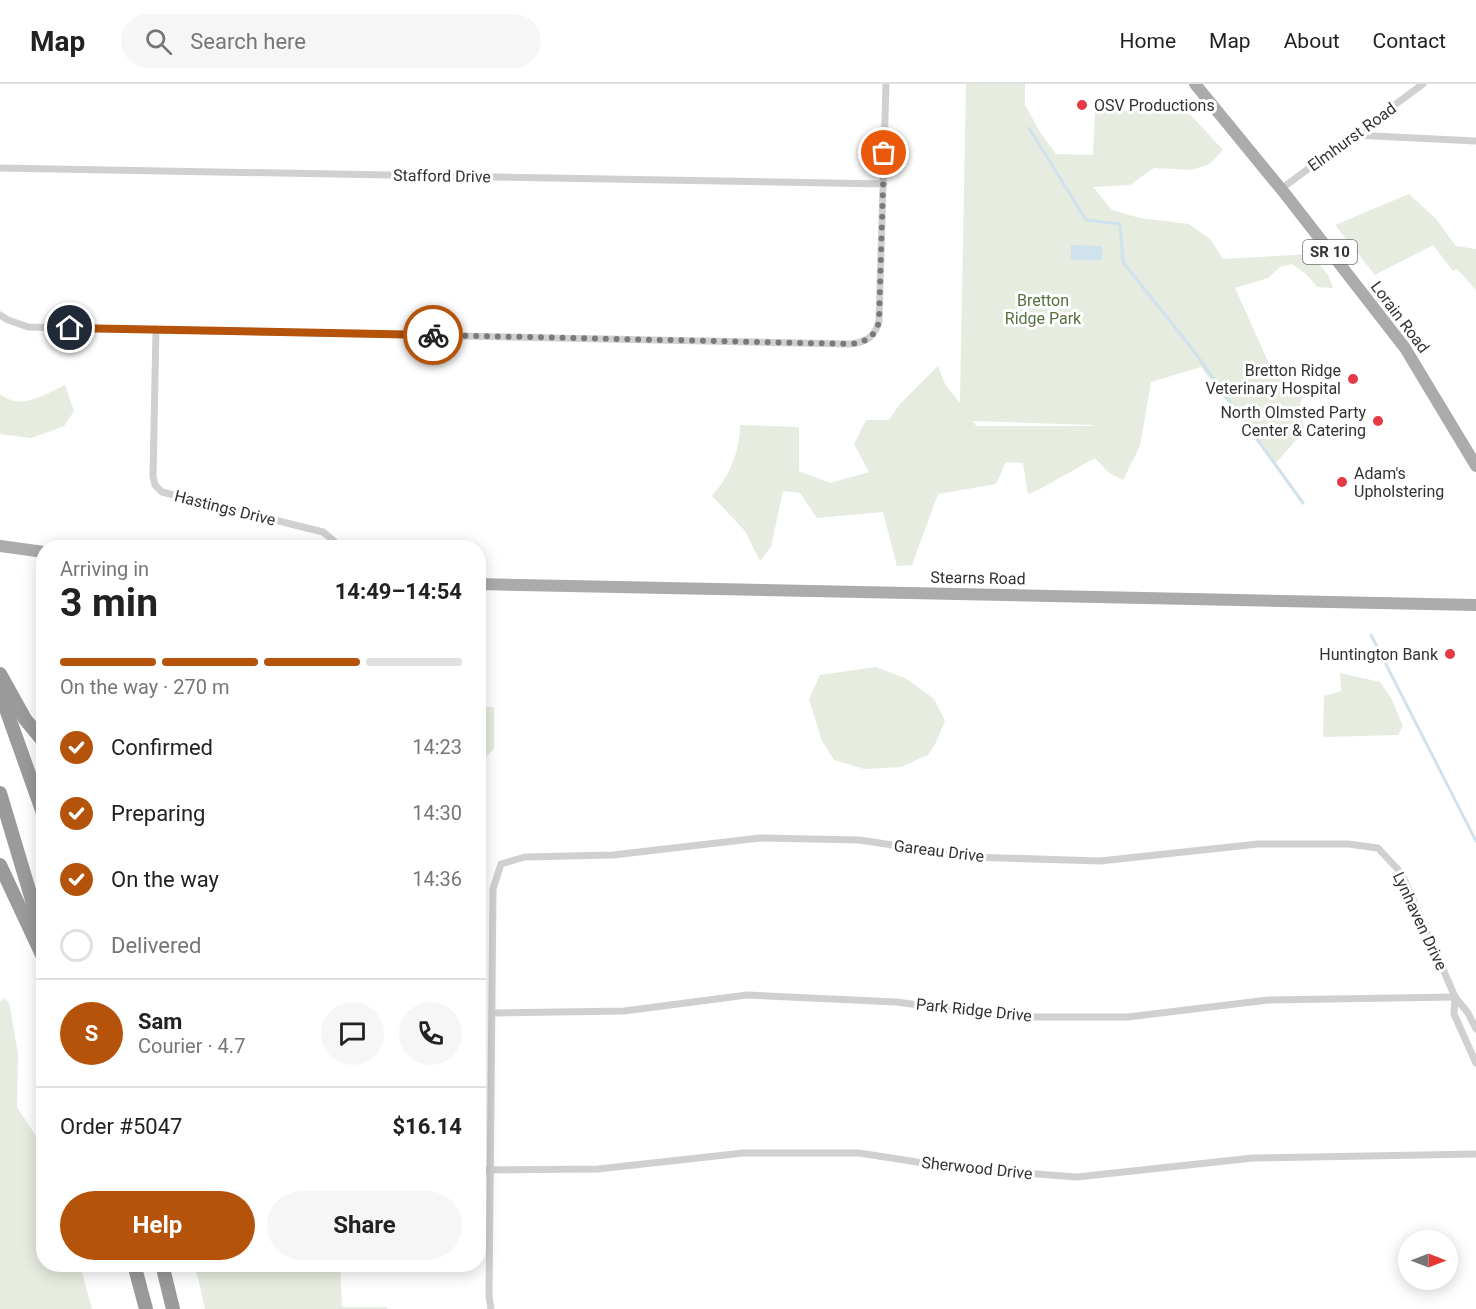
<!DOCTYPE html>
<html lang="en">
<head>
<meta charset="utf-8">
<style>
  :root { --surface:#fff; --page:#f6f6f6; --text:#222; --muted:#767676; --line:#e0e0e0; --accent:#b45309 }
  body { margin:0; font-family:Roboto,sans-serif; background:var(--page); color:var(--text); height:100vh; display:flex; flex-direction:column; font-size:22px; white-space:nowrap }
  * { box-sizing:border-box; margin:0 }
  p { font-size:20px; color:var(--muted) }
  .icon { flex:none; width:33px; height:33px; fill:none; stroke:currentColor; stroke-width:2; stroke-linecap:round; stroke-linejoin:round }
  .map { position:relative; flex:1; overflow:hidden }
  .sheet { position:absolute; left:36px; top:456px; width:450px; height:732px; display:flex; flex-direction:column; background:var(--surface); border-radius:24px; box-shadow:0 3px 15px #0003 }
  .sheet>* { flex:none }
  .needle { width:39px; rotate:90deg }
  .tools { position:absolute; left:1398px; top:1146px; display:grid; gap:12px }
  .tools a { display:grid; place-items:center; width:60px; height:60px; border-radius:50%; background:var(--surface); box-shadow:0 3px 15px #0003; font-size:30px }
  .pin { position:absolute; display:grid; place-items:center; width:51px; height:51px; color:#fff; margin:-26px; border:3px solid #fff; border-radius:50%; box-shadow:0 2px 6px #0007 }
  .courier { position:absolute; display:grid; place-items:center; width:60px; height:60px; margin:-30px; border:4px solid #b45309; border-radius:50%; background:#fff; color:#222; box-shadow:0 2px 8px #0007 }
  .head em { font-style:normal; font-weight:700 }
  .head div { display:flex; flex-direction:column-reverse }
  .head { display:flex; align-items:center; justify-content:space-between; height:102px; padding:0 24px }
  h1 { font-size:39px; font-weight:700; line-height:45px }
  .bar { display:grid; grid-template-columns:repeat(4,1fr); gap:9px 6px; align-content:center; height:72px; padding:0 24px }
  .bar i { height:8px; border-radius:4px; background:var(--line) }
  .bar .active { background:var(--accent) }
  .bar p { grid-column:span 4 }
  .line { display:flex; align-items:center; gap:15px; padding:0 24px; border-top:2px solid var(--line) }
  .line div { flex:1 }
  .round { display:grid; place-items:center; flex:none; width:63px; height:63px; border-radius:32px; background:var(--page) }
  ol { padding:0 24px; list-style:none }
  li { display:flex; align-items:center; gap:18px; height:66px }
  li p { margin-inline-start:auto }
  li .icon { padding:6px; border-radius:50%; background:var(--accent); color:#fff; stroke-width:4 }
  li:last-child { color:var(--muted) }
  li i { width:33px; height:33px; border:3px solid var(--line); border-radius:50% }
  .action { display:flex; gap:12px; margin-top:auto; padding:12px 24px }
  .action a { flex:1; height:69px; border-radius:36px; background:var(--accent); color:#fff; font-size:24px; font-weight:700; line-height:69px; text-align:center }
  .action a+a { background:var(--page); color:var(--text) }
  header { display:flex; align-items:center; gap:36px; box-sizing:border-box; height:84px; padding:0 30px; background:var(--surface); border-bottom:2px solid var(--line) }
  header strong { font-size:28px }
  nav { display:flex; gap:33px; margin-inline-start:auto; font-size:21px }
  .search { width:420px; height:54px; background:var(--page); display:flex; align-items:center; gap:15px; box-sizing:border-box; padding:0 21px; border-radius:33px; color:var(--muted); font-size:22px }
  .map>svg:first-child { display:block }
  .green { fill:#e6ecdf; fill-rule:evenodd }
  .water { fill:#cfe2ee }
  .lines { fill:none; stroke-linecap:round; stroke-linejoin:round }
  .stream { stroke:#cfe2ee; stroke-width:3 }
  .minor { stroke:#d0d0d0; stroke-width:7 }
  .primary { stroke:#ababab; stroke-width:12 }
  .motorway { stroke:#9a9a9a; stroke-width:14 }
  .done { stroke:#7a7a7a; stroke-width:6; stroke-dasharray:0 10.8 }
  .route { stroke:#b45309; stroke-width:8 }
  .poi-dot { fill:#e63946; stroke:#fff; stroke-width:2 }
  .labels { text-anchor:middle; dominant-baseline:central; stroke-width:6; stroke-linejoin:round; paint-order:stroke }
  .shield { fill:#fff; stroke:#707070; stroke-width:1.5 }
  .shield-label { font-size:15px; font-weight:bold; fill:#333 }
  .poi-label { font-size:16px; fill:#333; stroke:#fff; text-anchor:end }
  .street-label { font-size:16px; fill:#333; stroke:#fff }
  .park-label { font-size:16px; fill:#56703f; stroke:#fff }
</style>
</head>
<body>
<header>
<strong>Map</strong>
<div class="search"><svg class="icon" aria-label="search" viewBox="0 0 24 24"><circle cx="10" cy="10" r="6"/><path d="M15 15l6 6"/></svg>Search here</div>
<nav><a>Home</a><a>Map</a><a>About</a><a>Contact</a></nav>
</header>
<div class="map">
<svg width="1476" height="1225" viewBox="0 0 1476 1225">
  <rect width="100%" height="100%" fill="#fff"/>
  <!-- green -->
  <g class="green">
    <path d="M966,0H1025V21L1040,48L1056,70L1093,71L1095,27H1187L1223,66L1210,80L1191,86L1154,84L1130,101L1093,103L1112,126L1140,134L1189,140L1210,155L1223,175L1311,170L1328,191L1333,204L1317,203L1307,191L1292,180L1280,183L1268,194L1235,204L1267,275L1287,299L1303,311L1299,324L1305,346L1274,381L1201,283L1151,298L1140,362L1123,396L1109,389L1095,374L1040,405L1028,410L1023,379L1006,378L996,400L938,410L912,481L897,482L883,428L817,434L800,409L783,407L771,463L760,477L745,447L712,412C729,393 740,367 740,341L799,343V387L830,399L869,388L854,360L866,336H889L899,321L938,282L945,300L960,319ZM973,337L1093,341V342H976Z"/>
    <polygon points="1409,110 1436,135 1456,162 1476,165 1476,206 1457,185 1453,187 1433,161 1375,191 1335,141"/>
    <path d="M65,301L74,327L64,342L43,350L31,354L0,350V310C22,327 43,311 65,301Z"/>
    <polygon points="876,583 907,595 934,615 945,637 935,660 928,671 901,683 864,685 834,676 822,657 809,615 820,591"/>
    <polygon points="1340,589 1380,598 1391,614 1403,642 1398,651 1323,653 1324,612 1341,607"/>
    <polygon points="479,623 494,623 494,665 479,679"/>
    <polygon points="3,914 9,918 18,970 17,1023 43,1063 44,1180 80,1181 92,1225 0,1225 0,918"/>
    <polygon points="195,1181 338,1181 340,1182 342,1223 387,1223 387,1225 205,1225"/>
  </g>
  <!-- water -->
  <polygon class="water" points="1071,161 1102,162 1102,176 1071,176"/>
  <g class="lines">
    <!-- stream -->
    <g class="stream">
      <polyline points="1029,44 1086,136 1120,140 1123,178 1190,262 1303,419"/>
      <polyline points="1371,551 1476,757"/>
    </g>
    <!-- minor -->
    <g class="minor">
      <polyline points="1353,51 1476,57"/>
      <polyline points="0,84 884,100"/>
      <polyline points="1281,105 1423,0"/>
      <path d="M0,231L8,236L28,243L851,260C867,258 874,253 879,238L886,0"/>
      <polyline points="156,245 153,392 155,401 162,408 323,448 334,457 336,464"/>
      <polyline points="1455,913 1454,930 1476,979"/>
      <polyline points="493,929 624,927 747,911 896,918 1012,933 1128,933 1268,916 1455,913"/>
      <polyline points="478,1086 598,1085 743,1069 859,1069 956,1084 1077,1093 1253,1074 1476,1070"/>
      <polyline points="491,1225 489,1212 493,805 501,780 525,773 613,771 760,754 859,756 972,773 1100,777 1258,760 1348,760 1378,764 1402,790 1455,913 1468,929 1476,945"/>
    </g>
    <!-- primary -->
    <g class="primary">
      <polyline points="1195,0 1286,111 1405,264 1476,382"/>
      <polyline points="0,462 44,468"/>
      <polyline points="478,500 1476,521"/>
    </g>
    <!-- motorway -->
    <g class="motorway">
      <polyline points="0,590 25,635 44,658"/>
      <polyline points="0,608 44,732"/>
      <polyline points="0,709 44,856"/>
      <polyline points="0,781 44,875"/>
      <polyline points="134,1180 146,1225"/>
      <polyline points="162,1180 173,1225"/>
    </g>
  </g>
  <g class="lines">
    <!-- done -->
    <path class="done" d="M433,251L851,260C867,258 874,253 879,238L884,69"/>
    <!-- route -->
    <polyline class="route" points="70,244 433,251"/>
  </g>
  <!-- markers -->
  <g class="poi-dot">
    <circle cx="1082" cy="21" r="6"/>
    <circle cx="1353" cy="295" r="6"/>
    <circle cx="1378" cy="337" r="6"/>
    <circle cx="1342" cy="398" r="6"/>
    <circle cx="1450" cy="570" r="6"/>
  </g>
  <g class="labels">
    <!-- shield labels -->
    <rect class="shield" x="1303" y="156" width="54" height="24" rx="4.5"/>
    <g class="shield-label">
      <text x="1330" y="168">SR 10</text>
    </g>
    <!-- poi labels -->
    <g class="poi-label">
      <text x="1094" y="21" text-anchor="start">OSV Productions</text>
      <text x="1341" y="286">Bretton Ridge<tspan x="1341" dy="18">Veterinary Hospital</tspan></text>
      <text x="1366" y="328">North Olmsted Party<tspan x="1366" dy="18">Center &amp; Catering</tspan></text>
      <text x="1354" y="389" text-anchor="start">Adam's<tspan x="1354" dy="18">Upholstering</tspan></text>
      <text x="1438" y="570">Huntington Bank</text>
    </g>
    <!-- street labels -->
    <g class="street-label">
      <text transform="translate(1352 53) rotate(-36)">Elmhurst Road</text>
      <text transform="translate(442 92) rotate(1)">Stafford Drive</text>
      <text transform="translate(1400 233) rotate(53)">Lorain Road</text>
      <text transform="translate(225 424) rotate(14)">Hastings Drive</text>
      <text transform="translate(978 494) rotate(1)">Stearns Road</text>
      <text transform="translate(939 767) rotate(7)">Gareau Drive</text>
      <text transform="translate(1420 837) rotate(65)">Lynhaven Drive</text>
      <text transform="translate(974 926) rotate(6)">Park Ridge Drive</text>
      <text transform="translate(977 1084) rotate(6)">Sherwood Drive</text>
    </g>
    <!-- park labels -->
    <g class="park-label">
      <text x="1043" y="216">Bretton<tspan x="1043" dy="18">Ridge Park</tspan></text>
    </g>
  </g>
</svg>
<div class="tools">
<a><svg class="needle" viewBox="-14 -14 28 28"><path d="M0-13l5 13h-10z" fill="#e53935"/><path d="M0 13l5-13h-10z" fill="#767676"/></svg></a>
</div>
<div class="pin" style="left:884px;top:69px;background:#ea580c"><svg class="icon" aria-label="bag" viewBox="0 0 24 24"><path d="M5 8h14l-1 12H6zM9 8a3 3 0 0 1 6 0"/></svg></div>
<div class="pin" style="left:70px;top:244px;background:#1f2937"><svg class="icon" aria-label="home" viewBox="0 0 24 24"><path d="M3 11l9-7 9 7M6 9v11h12V9"/></svg></div>
<div class="courier" style="left:433px;top:251px"><svg class="icon" aria-label="bike" viewBox="0 0 24 24"><circle cx="6" cy="16" r="4"/><circle cx="18" cy="16" r="4"/><path d="M6 16l4-8h5l3 8M10 8l3 8H6M13 5h3"/></svg></div>
<section class="sheet">
<div class="head"><div><h1>3 min</h1><p>Arriving in</p></div><em>14:49–14:54</em></div>
<div class="bar"><i class="active"></i><i class="active"></i><i class="active"></i><i></i><p>On the way · 270 m</p></div>
<ol>
<li><svg class="icon" aria-label="check" viewBox="0 0 24 24"><path d="M5 12l5 5 9-10"/></svg>Confirmed<p>14:23</p></li>
<li><svg class="icon" aria-label="check" viewBox="0 0 24 24"><path d="M5 12l5 5 9-10"/></svg>Preparing<p>14:30</p></li>
<li><svg class="icon" aria-label="check" viewBox="0 0 24 24"><path d="M5 12l5 5 9-10"/></svg>On the way<p>14:36</p></li>
<li><i></i>Delivered</li>
</ol>
<div class="line" style="height:108px"><b class="round" style="background:var(--accent);color:#fff">S</b><div><b>Sam</b><p>Courier · 4.7</p></div><a class="round"><svg class="icon" aria-label="chat" viewBox="0 0 24 24"><path d="M4 5h16v11H9l-5 4z"/></svg></a><a class="round"><svg class="icon" aria-label="phone" viewBox="0 0 24 24"><path d="M5 4h4l2 5-3 2q2 4 5 5l2-3 5 2v4C11 20 4 13 5 4z"/></svg></a></div>
<div class="line" style="height:78px"><div>Order #5047</div><b>$16.14</b></div>
<div class="action"><a>Help</a><a>Share</a></div>
</section>
</div>
</body>
</html>
